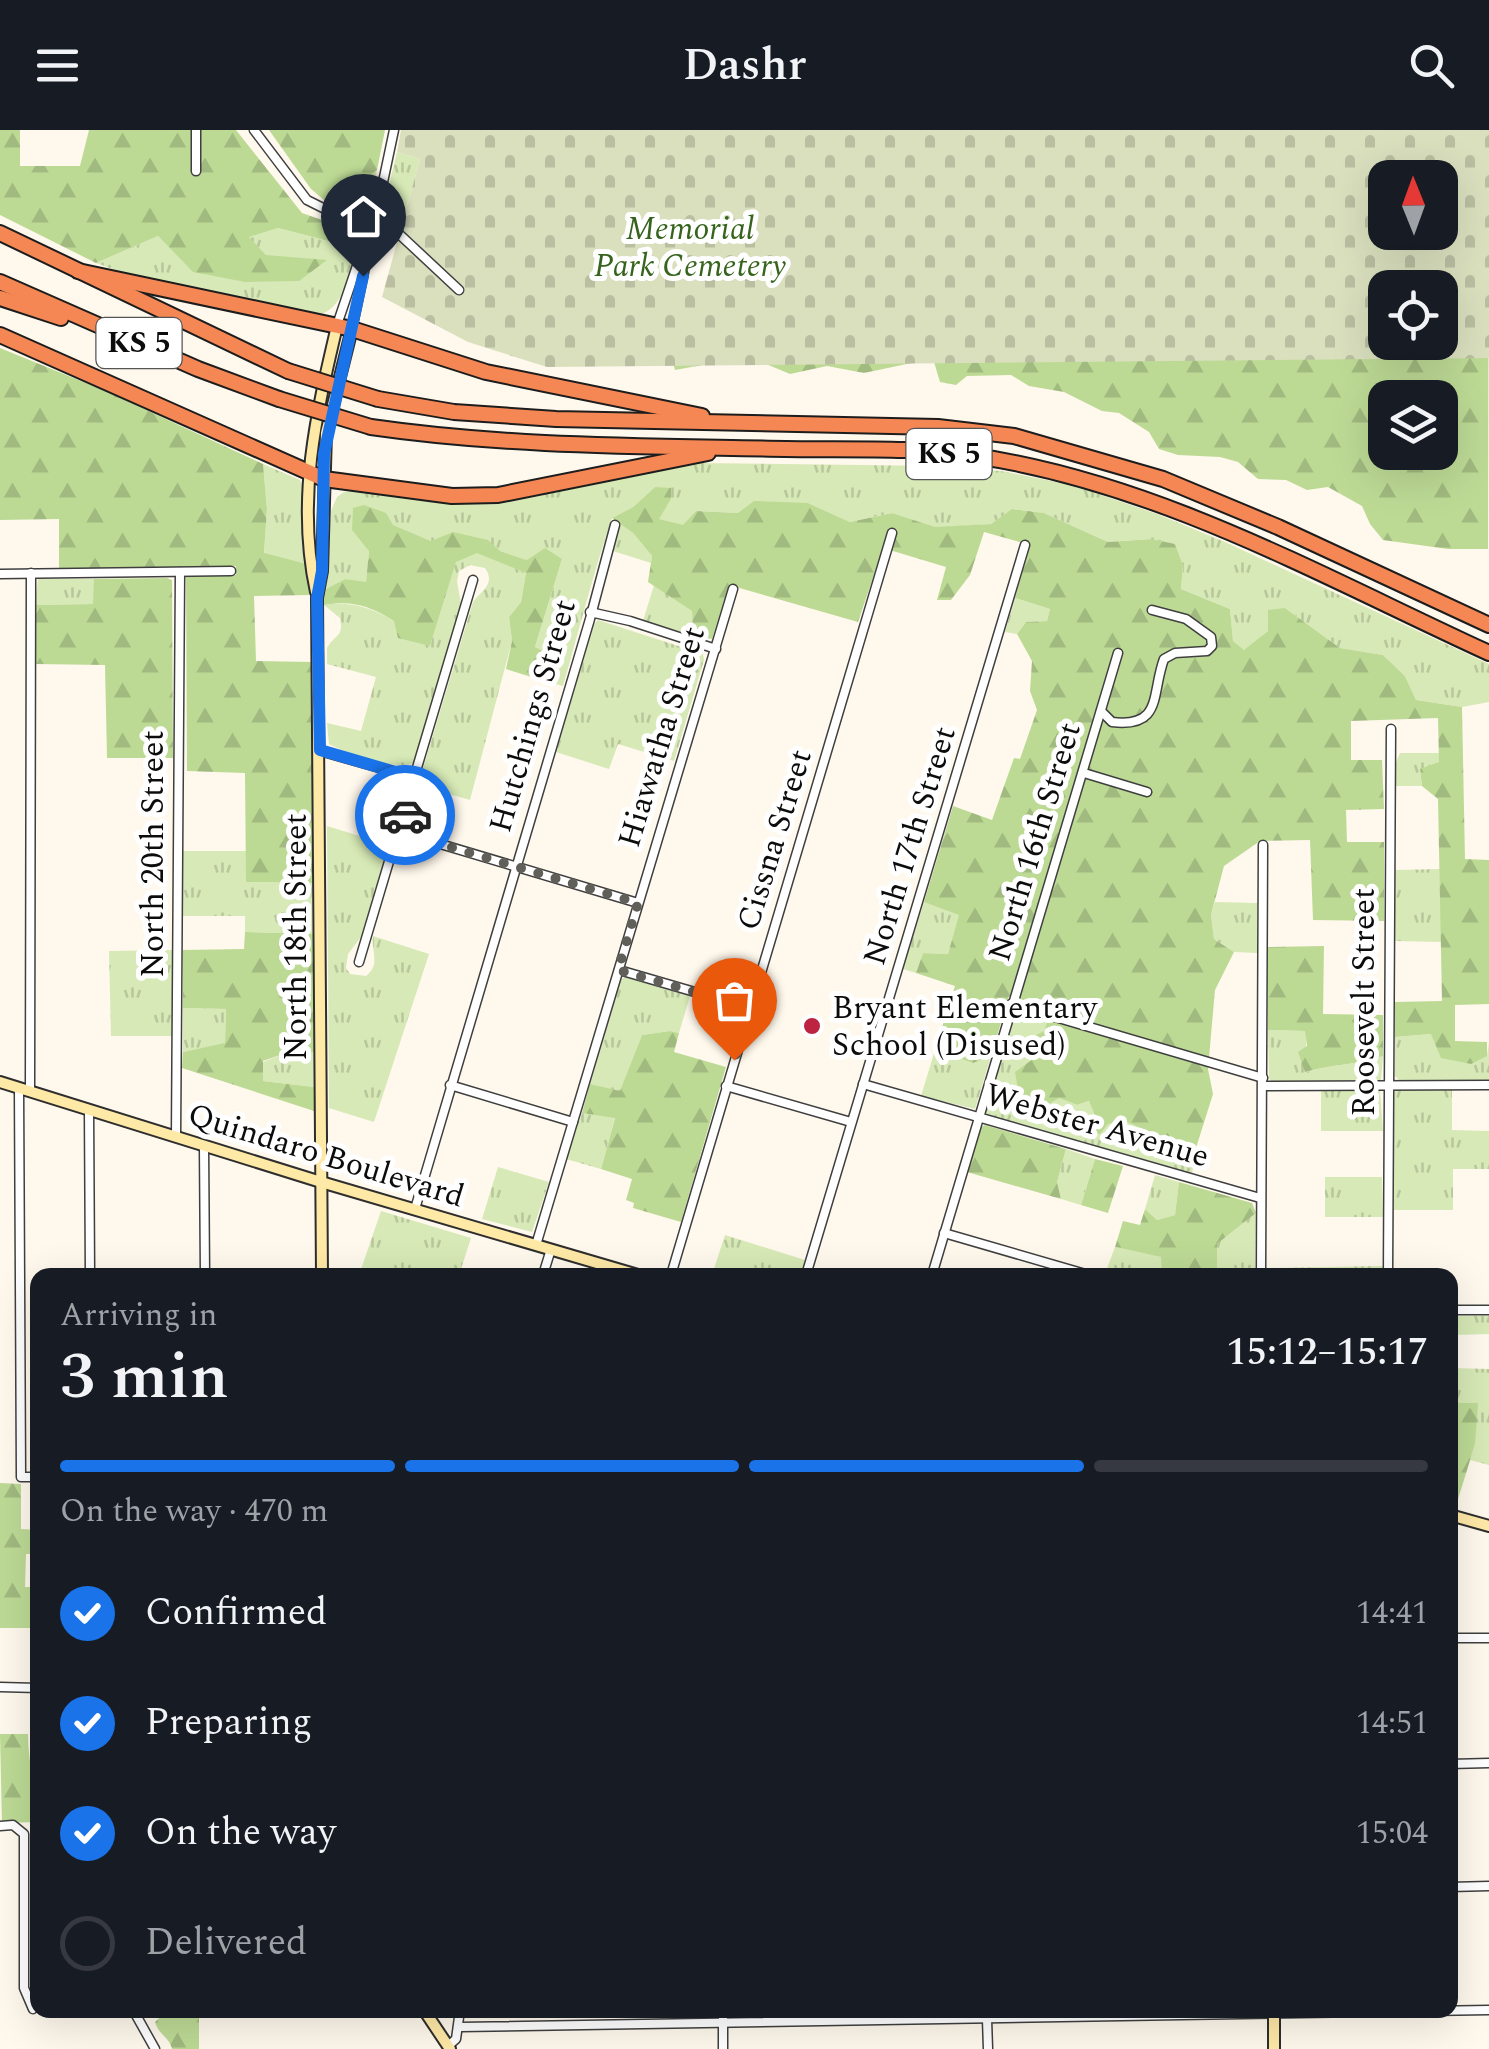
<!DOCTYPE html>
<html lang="en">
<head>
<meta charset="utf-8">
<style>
  :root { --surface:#171b24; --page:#20242c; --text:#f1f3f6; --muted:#9ea1a6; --line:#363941; --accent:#1a73e8 }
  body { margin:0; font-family:Spectral,serif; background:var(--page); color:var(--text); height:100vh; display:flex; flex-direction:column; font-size:38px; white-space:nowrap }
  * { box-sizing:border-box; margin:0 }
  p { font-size:32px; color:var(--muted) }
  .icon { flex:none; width:55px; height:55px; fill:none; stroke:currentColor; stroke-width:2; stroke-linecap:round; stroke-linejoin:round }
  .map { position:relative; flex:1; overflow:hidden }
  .side { position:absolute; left:30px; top:1138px; width:1428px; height:750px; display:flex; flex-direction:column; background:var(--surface); border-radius:20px; box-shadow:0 10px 40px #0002 }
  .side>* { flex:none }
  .needle { width:65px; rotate:359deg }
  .tools { position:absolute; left:1368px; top:30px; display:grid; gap:20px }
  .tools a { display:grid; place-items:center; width:90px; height:90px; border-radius:20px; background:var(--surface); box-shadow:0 10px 40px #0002; font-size:50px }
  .pin { position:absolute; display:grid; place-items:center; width:85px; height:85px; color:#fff; margin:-102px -42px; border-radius:50% 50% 50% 0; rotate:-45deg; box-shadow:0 0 10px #0007 }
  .pin .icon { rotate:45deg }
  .courier { position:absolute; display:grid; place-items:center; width:100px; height:100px; margin:-50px; border:8px solid #1a73e8; border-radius:50%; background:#fff; color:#222; box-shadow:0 2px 12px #0007 }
  .overview em { font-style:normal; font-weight:600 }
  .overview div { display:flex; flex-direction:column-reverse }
  .overview { display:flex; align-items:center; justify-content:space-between; height:170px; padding:0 30px }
  h1 { font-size:65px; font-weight:600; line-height:75px }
  .bar { display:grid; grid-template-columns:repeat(4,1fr); gap:15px 10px; align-content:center; height:120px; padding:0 30px }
  .bar i { height:12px; border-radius:8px; background:var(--line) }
  .bar .on { background:var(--accent) }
  .bar p { grid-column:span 4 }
  ol { padding:0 30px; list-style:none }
  li { display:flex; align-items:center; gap:30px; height:110px }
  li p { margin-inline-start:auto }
  li .icon { padding:10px; border-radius:50%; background:var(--accent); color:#fff; stroke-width:4 }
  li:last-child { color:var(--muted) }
  li i { width:55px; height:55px; border:5px solid var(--line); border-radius:50% }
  header { display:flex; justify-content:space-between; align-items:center; height:130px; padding:0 30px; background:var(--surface); font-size:45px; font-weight:600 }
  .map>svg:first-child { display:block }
  .grass { fill:url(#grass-tufts) }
  .forest { fill:url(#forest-firs); fill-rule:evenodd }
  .cemetery { fill:url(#cemetery-stones); fill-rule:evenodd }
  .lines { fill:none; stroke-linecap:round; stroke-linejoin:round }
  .street-casing { stroke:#3f3f3f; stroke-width:11 }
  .secondary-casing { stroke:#2e2e2e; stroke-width:14 }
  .highway-casing { stroke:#1d1d1d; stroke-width:18 }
  .street { stroke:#fff; stroke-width:8 }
  .secondary { stroke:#ffe9a7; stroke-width:10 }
  .highway { stroke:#f58754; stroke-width:14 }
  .highway-bridge-casing { stroke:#1d1d1d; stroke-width:18; stroke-linecap:butt }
  .highway-bridge { stroke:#f58754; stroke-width:14 }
  .done { stroke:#615f5a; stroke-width:10; stroke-dasharray:0 18 }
  .route { stroke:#1a73e8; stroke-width:12 }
  .poi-dot { fill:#bc2441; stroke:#fff; stroke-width:4 }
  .labels { text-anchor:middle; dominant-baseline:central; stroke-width:10; stroke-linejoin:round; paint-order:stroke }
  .shield { fill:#fff; stroke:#555; stroke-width:2.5 }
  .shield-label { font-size:30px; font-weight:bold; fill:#0c0c0c }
  .park-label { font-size:32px; font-style:italic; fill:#36641d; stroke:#fff }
  .street-label { font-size:32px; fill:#0c0c0c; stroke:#fff }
  .poi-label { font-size:32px; fill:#0c0c0c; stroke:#fff; text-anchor:start }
</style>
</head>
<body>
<header><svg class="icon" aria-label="menu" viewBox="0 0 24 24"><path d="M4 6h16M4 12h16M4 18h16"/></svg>Dashr<svg class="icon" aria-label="search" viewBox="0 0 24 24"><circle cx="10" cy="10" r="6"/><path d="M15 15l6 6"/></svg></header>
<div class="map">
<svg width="1489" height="1919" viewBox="0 0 1489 1919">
  <defs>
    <pattern id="grass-tufts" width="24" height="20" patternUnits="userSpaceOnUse" patternTransform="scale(2.5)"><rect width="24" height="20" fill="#d7e9b6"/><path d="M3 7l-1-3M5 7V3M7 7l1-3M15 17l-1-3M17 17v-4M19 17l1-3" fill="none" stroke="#b7c79b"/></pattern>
    <pattern id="forest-firs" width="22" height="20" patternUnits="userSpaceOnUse" patternTransform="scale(2.5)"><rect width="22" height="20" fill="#bdda95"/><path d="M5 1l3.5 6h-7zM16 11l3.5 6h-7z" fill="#a1ba7f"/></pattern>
    <pattern id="cemetery-stones" width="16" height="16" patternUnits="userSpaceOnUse" patternTransform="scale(2.5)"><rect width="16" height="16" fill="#dae0be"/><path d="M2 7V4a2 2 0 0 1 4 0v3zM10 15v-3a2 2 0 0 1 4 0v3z" fill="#babfa2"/></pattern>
  </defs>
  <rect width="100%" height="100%" fill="#fff8ec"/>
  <!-- grass -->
  <g class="grass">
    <polygon points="397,22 420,29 401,98 384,91 382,84"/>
    <polygon points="377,40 367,82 359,85 324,70 351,61"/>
    <path d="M278,98L342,115L348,99L358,105V114C350,137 346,175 322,184L123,143L96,133L158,106L194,142L266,125L248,107Z"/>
    <path d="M695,333L938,336L1001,341L1072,355L1157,384L1225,412L1489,534V572L1462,577L1416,570L1405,546L1383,525L1340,518L1285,478L1268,501L1245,521L1233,512L1230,479L1181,459L1183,436L1151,409L1108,412L1044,383L1013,379L991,394L935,398L892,383L850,392L808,373L738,383L696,381L683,396L658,389L671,369L655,357L633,377L612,388C593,444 579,500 563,556L541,550L550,525L535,517L562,429L527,430L500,421L431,411L392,395L369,421L366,453L345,449L324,460L331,381L337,367L344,362L362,360L428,370Z"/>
    <polygon points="263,334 300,350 304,359 307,434 264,424 267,379"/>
    <polygon points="621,394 633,403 652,426 651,433 613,421"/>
    <path d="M477,422L526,443L521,472L509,487L512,511L470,670L418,655L473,472C482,460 496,454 485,438L470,435L459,441L457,451L461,474L413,633C397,641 345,623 329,614L327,593L361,601L376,547L327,534V518C335,504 344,508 340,488L324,475C368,468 396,492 430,516L456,431Z"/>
    <polygon points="38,449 94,449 94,474 35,475"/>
    <polygon points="654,455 692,481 693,505 643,491"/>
    <polygon points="1015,468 1050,479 1047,491 1026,492 1017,504 1005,502"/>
    <polygon points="598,490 703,524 704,530 674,631 618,614 609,639 556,622 594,494"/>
    <polygon points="1400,623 1439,623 1440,632 1420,640 1422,656 1395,656 1396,632"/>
    <path d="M327,696L389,715L364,803L348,824L346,838L350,844L366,846C381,834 371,823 373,806L429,824L374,992L329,978Z"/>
    <polygon points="183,721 246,721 247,752 312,753 313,804 245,802 245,786 183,786"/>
    <polygon points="1442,739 1443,812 1395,811 1395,740"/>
    <polygon points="924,772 960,784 948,824 923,823 916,843 903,839"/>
    <polygon points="1215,772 1257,773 1257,823 1234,822 1214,809 1211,785"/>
    <polygon points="174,820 173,906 111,906 109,821"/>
    <polygon points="625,847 690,866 679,903 670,901 642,905 620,962 590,954 621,849"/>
    <polygon points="183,878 226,879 225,914 183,922"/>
    <polygon points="1019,882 1048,891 1044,901 1059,968 1077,975 1090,971 1094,983 1108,994 1124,991 1195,1021 1192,1045 985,984 1014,883"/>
    <path d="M1268,900L1306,901V942C1332,934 1357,935 1383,926L1381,950L1272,952L1269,948Z"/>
    <polygon points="1432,904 1487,926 1489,912 1489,950 1399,950 1395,946 1395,907"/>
    <polygon points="935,920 973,933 991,926 975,979 921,966"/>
    <polygon points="314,922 314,957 263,951 263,932 283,924"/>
    <polygon points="1452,959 1452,1000 1489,1001 1489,1039 1453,1039 1453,1080 1393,1080 1393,964 1396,960"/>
    <polygon points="1321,961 1380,961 1383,1001 1321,1001"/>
    <polygon points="582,983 615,987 601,1039 566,1029"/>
    <polygon points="1066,1019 1095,1029 1081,1075 1061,1069 1057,1052"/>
    <polygon points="498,1037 549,1052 532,1102 482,1089"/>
    <polygon points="1155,1045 1179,1052 1175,1085 1157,1090 1145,1079"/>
    <polygon points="1325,1047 1382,1047 1383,1087 1325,1087"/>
    <polygon points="381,1081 471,1108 459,1145 359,1145"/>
    <polygon points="1256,1083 1255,1145 1217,1145 1217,1114"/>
    <polygon points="725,1105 805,1130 801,1145 712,1145"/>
    <polygon points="1115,1117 1162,1127 1162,1145 1105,1144"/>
    <polygon points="1383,1136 1383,1145 1267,1145 1267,1138"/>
    <polygon points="1450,1186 1489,1186 1489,1204 1454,1205 1453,1238 1489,1239 1489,1335 1470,1330 1475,1314 1452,1273"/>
  </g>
  <!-- forest -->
  <g class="forest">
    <polygon points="0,0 20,0 20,36 80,36 89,0 236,0 302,83 348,99 343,115 278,98 249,107 266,125 327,130 299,151 245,152 193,142 158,106 96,133 0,85"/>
    <polygon points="269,0 385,0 377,40 351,61 324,70 311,59"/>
    <path d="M1357,0H1489L1488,419H1448L1383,410L1370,394L1362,376L1328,357L1307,360L1286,350L1258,349L1238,332L1220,327L1178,325L1159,319L1149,302L1119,283L1102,281L1064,262L1029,256L1011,245L967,246L956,255L940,252L934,232L921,231L864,243L827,236L790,244L766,234H708L675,240L673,232ZM1385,48H1440V102H1385ZM1385,158H1440V212H1385ZM1385,268H1440V322H1385Z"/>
    <polygon points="0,218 103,260 263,334 267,379 264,423 307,434 310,465 254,466 256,531 312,532 312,753 246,752 245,643 187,641 186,445 236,445 236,436 59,439 59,389 0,390"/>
    <polygon points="655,357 671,358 671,369 659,389 683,395 696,381 738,383 754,371 808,373 850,392 892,383 935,397 991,394 1012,379 1044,383 1108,412 1151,409 1175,414 1183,436 1181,459 1230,479 1233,511 1244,520 1268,501 1268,480 1285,478 1340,518 1383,525 1405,546 1416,570 1462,577 1465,729 1489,730 1489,874 1455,875 1455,911 1487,912 1487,926 1471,934 1441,928 1431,904 1395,907 1395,872 1442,871 1438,669 1422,656 1420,639 1439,632 1438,588 1351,591 1351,630 1382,630 1384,679 1346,680 1347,712 1384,712 1384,791 1313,790 1310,710 1260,711 1224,736 1211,785 1214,809 1234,822 1215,860 1208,939 1213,964 1195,1021 1124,991 1108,994 1100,1004 1091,1003 1094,983 1089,971 1077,975 1059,968 1042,978 1020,970 1015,942 1036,927 1031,908 1044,901 1052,879 1009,866 991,926 973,933 935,920 955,856 916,843 923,823 948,824 959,785 924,772 953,676 992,690 1014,628 1020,629 1037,580 1030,561 1032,531 1017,504 1026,492 1047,491 1050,479 1015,468 1030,415 984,402 970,445 951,470 937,470 946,437 883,418 858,492 729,455 712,509 693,505 692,481 648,452 652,426 633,403 612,388 633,377"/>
    <path d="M364,375L386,383L393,395L431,411L453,402L488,410L500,421L527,430L545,418L562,429L535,517L551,525L541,550L506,539L512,511L509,487L521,472L526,443L477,423L456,432L430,516L398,508L394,491C370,476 352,470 324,475V460L345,449L366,452L369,421L352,400L353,378Z"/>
    <polygon points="167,448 172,450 173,628 107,628 105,535 35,534 35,475 93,474 94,449"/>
    <polygon points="245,802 313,804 314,922 283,924 263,931 263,951 314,957 314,981 182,938 183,922 225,913 226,879 183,878 183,820 244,819"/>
    <path d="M1324,816L1323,884L1383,885V926C1357,935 1332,934 1305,942L1298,922L1307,916L1305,901L1268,900L1267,817Z"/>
    <polygon points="670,901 679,903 674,922 726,937 681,1092 633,1078 634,1073 626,1070 632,1049 601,1039 615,988 582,983 590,954 620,961 642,905"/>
    <polygon points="985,995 1066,1019 1057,1052 1061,1069 967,1042 980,998"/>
    <polygon points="1095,1029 1123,1036 1108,1083 1081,1075"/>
    <polygon points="1179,1052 1252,1073 1256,1083 1217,1114 1217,1145 1162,1145 1161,1127 1115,1117 1123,1091 1140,1095 1145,1079 1157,1090 1175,1085"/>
    <polygon points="1453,1238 1453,1273 1478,1273 1475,1314 1455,1379 1450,1378 1450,1239"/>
    <polygon points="0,1353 21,1354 21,1399 37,1400 37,1424 26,1424 25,1457 37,1457 37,1498 0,1498"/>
    <path d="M0,1604H28C28,1635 37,1662 37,1692L2,1693Z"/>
    <path d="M168,1880H199V1919H172C170,1908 158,1904 155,1892Z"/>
  </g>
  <!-- cemetery -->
  <path class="cemetery" d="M401,0H1489V228L547,237L468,212L382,167L420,29L397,22ZM1385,48H1440V102H1385ZM1385,158H1440V212H1385Z"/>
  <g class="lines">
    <!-- street casing -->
    <g class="street-casing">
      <g id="street">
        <polyline points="196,0 196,41"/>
        <polyline points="254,0 307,70 333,83 398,103 459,160"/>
        <polyline points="337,195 366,109"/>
        <polyline points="352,199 394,0"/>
        <polyline points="0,444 231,441"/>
        <polyline points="590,482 630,491 716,519"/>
        <path d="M1101,581L1112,592C1163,598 1151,564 1164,529L1175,523L1207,521L1212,516L1211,507L1186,489L1152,480"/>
        <polyline points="320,621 415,648"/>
        <polyline points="1084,643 1147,662"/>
        <polyline points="400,702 638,773"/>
        <polyline points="359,832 473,450"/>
        <polyline points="619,840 750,878"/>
        <polyline points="1011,874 1263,948"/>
        <polyline points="863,954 1260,1068"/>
        <polyline points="450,955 573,992"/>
        <polyline points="726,956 851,992"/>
        <polyline points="1263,956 1489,955"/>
        <polyline points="19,958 21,1347 38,1347"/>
        <polyline points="30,961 31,443"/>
        <polyline points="89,980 90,1145"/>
        <polyline points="176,1007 180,442"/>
        <polyline points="204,1016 205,1145"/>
        <polyline points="415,1079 590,489 615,395"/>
        <polyline points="944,1103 1089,1145"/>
        <polyline points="536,1115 733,459"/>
        <polyline points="543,1145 551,1119"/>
        <polyline points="671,1145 892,403"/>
        <polyline points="806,1145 1025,415"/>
        <polyline points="932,1145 1118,523"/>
        <polyline points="1261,1145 1263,715"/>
        <polyline points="1388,1145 1391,599"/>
        <polyline points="1450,1180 1489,1180"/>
        <polyline points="1450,1508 1489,1508"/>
        <polyline points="0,1557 38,1558"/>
        <polyline points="1450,1634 1489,1633"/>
        <polyline points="0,1696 13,1695 24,1704 24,1858 33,1879"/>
        <polyline points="1450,1757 1489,1756"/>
        <polyline points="136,1885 155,1919"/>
        <polyline points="987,1889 988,1919"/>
        <polyline points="460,1897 1489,1880"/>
        <polyline points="448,1916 456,1909 460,1880"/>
        <polyline points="723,1919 723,1880"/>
      </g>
    </g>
    <!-- secondary casing -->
    <g class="secondary-casing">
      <g id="secondary">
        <path d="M316,462C296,370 316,285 337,196"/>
        <polyline points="0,952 321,1052 638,1145"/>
        <polyline points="322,1145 317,468 322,441 326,303 352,199"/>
        <polyline points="1450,1385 1489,1396"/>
        <polyline points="424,1880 450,1919"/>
        <polyline points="1274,1880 1274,1919"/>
      </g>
    </g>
    <!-- highway casing -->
    <g class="highway-casing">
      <g id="highway">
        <polyline points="0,103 288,241"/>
        <polyline points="78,141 352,199 486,242 702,286"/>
        <polyline points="0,152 198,239 279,269"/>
        <polyline points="0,168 61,188"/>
        <polyline points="0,205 324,349 452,366 498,365 708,323"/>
        <polyline points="378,269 454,282 556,289 938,297 1014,306 1163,349 1278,397 1489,495"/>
        <path d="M371,297C509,317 647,316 786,319C849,320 913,317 975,326C1158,353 1323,447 1489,523"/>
      </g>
    </g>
    <!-- street -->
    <use href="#street" class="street"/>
    <!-- secondary -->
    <use href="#secondary" class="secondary"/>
    <!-- highway -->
    <use href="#highway" class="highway"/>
    <!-- highway-bridge casing -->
    <g class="highway-bridge-casing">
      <g id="highway-bridge">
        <polyline points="288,241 378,269"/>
        <polyline points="279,269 371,297"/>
      </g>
    </g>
    <!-- highway-bridge -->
    <use href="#highway-bridge" class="highway-bridge"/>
  </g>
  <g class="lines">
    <!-- done -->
    <polyline class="done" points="405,685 400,702 638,773 618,840 750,878 734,930"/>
    <!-- route -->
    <polyline class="route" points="363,146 324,324 322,441 317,468 320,620 416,648 405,685"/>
  </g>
  <!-- markers -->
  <circle class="poi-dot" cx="812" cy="896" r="10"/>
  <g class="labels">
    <!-- shield labels -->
    <g class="shield">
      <rect x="96.5" y="188" width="85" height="50" rx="8"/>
      <rect x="906.5" y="299" width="85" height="50" rx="8"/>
    </g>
    <g class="shield-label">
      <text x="139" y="213">KS 5</text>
      <text x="949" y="324">KS 5</text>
    </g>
    <!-- park labels -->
    <g class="park-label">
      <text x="690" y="99">Memorial<tspan x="690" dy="37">Park Cemetery</tspan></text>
    </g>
    <!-- street labels -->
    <g class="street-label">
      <text transform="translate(533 586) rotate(-74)">Hutchings Street</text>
      <text transform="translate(662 607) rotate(-73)">Hiawatha Street</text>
      <text transform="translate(775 710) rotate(-73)">Cissna Street</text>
      <text transform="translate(1035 712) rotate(-73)">North 16th Street</text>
      <text transform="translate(910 716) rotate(-73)">North 17th Street</text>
      <text transform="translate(153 724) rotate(-90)">North 20th Street</text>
      <text transform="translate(296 807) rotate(-90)">North 18th Street</text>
      <text transform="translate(1364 872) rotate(-90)">Roosevelt Street</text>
      <text transform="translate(1097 996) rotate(16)">Webster Avenue</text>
      <text transform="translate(326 1026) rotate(17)">Quindaro Boulevard</text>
    </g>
    <!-- poi labels -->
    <g class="poi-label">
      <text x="832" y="878">Bryant Elementary<tspan x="832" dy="37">School (Disused)</tspan></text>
    </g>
  </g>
</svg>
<div class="tools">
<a><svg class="needle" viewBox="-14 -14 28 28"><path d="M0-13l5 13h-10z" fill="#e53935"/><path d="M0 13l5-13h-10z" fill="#9ea1a6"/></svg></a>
<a><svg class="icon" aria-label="locate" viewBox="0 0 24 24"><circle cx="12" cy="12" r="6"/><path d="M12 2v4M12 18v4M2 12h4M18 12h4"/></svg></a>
<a><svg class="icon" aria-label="layers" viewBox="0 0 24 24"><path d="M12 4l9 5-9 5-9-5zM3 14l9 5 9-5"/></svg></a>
</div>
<div class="pin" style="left:734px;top:930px;background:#ea580c"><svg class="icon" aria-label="bag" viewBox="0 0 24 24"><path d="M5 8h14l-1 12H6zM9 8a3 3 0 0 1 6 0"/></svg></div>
<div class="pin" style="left:363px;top:146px;background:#1f2937"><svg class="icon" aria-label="home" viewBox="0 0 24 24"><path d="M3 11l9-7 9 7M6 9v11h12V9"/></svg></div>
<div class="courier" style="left:405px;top:685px"><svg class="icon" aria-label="car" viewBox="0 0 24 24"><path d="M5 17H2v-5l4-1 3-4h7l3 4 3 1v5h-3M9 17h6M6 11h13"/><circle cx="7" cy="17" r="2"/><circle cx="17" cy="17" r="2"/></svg></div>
<section class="side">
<div class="overview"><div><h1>3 min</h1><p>Arriving in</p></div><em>15:12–15:17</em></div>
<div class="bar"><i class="on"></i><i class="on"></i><i class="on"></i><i></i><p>On the way · 470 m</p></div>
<ol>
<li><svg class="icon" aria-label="check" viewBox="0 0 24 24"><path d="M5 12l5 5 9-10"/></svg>Confirmed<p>14:41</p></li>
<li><svg class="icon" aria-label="check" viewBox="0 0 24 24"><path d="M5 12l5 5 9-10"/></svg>Preparing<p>14:51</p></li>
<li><svg class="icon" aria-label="check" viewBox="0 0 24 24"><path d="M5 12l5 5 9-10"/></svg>On the way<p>15:04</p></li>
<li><i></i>Delivered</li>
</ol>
</section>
</div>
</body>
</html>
